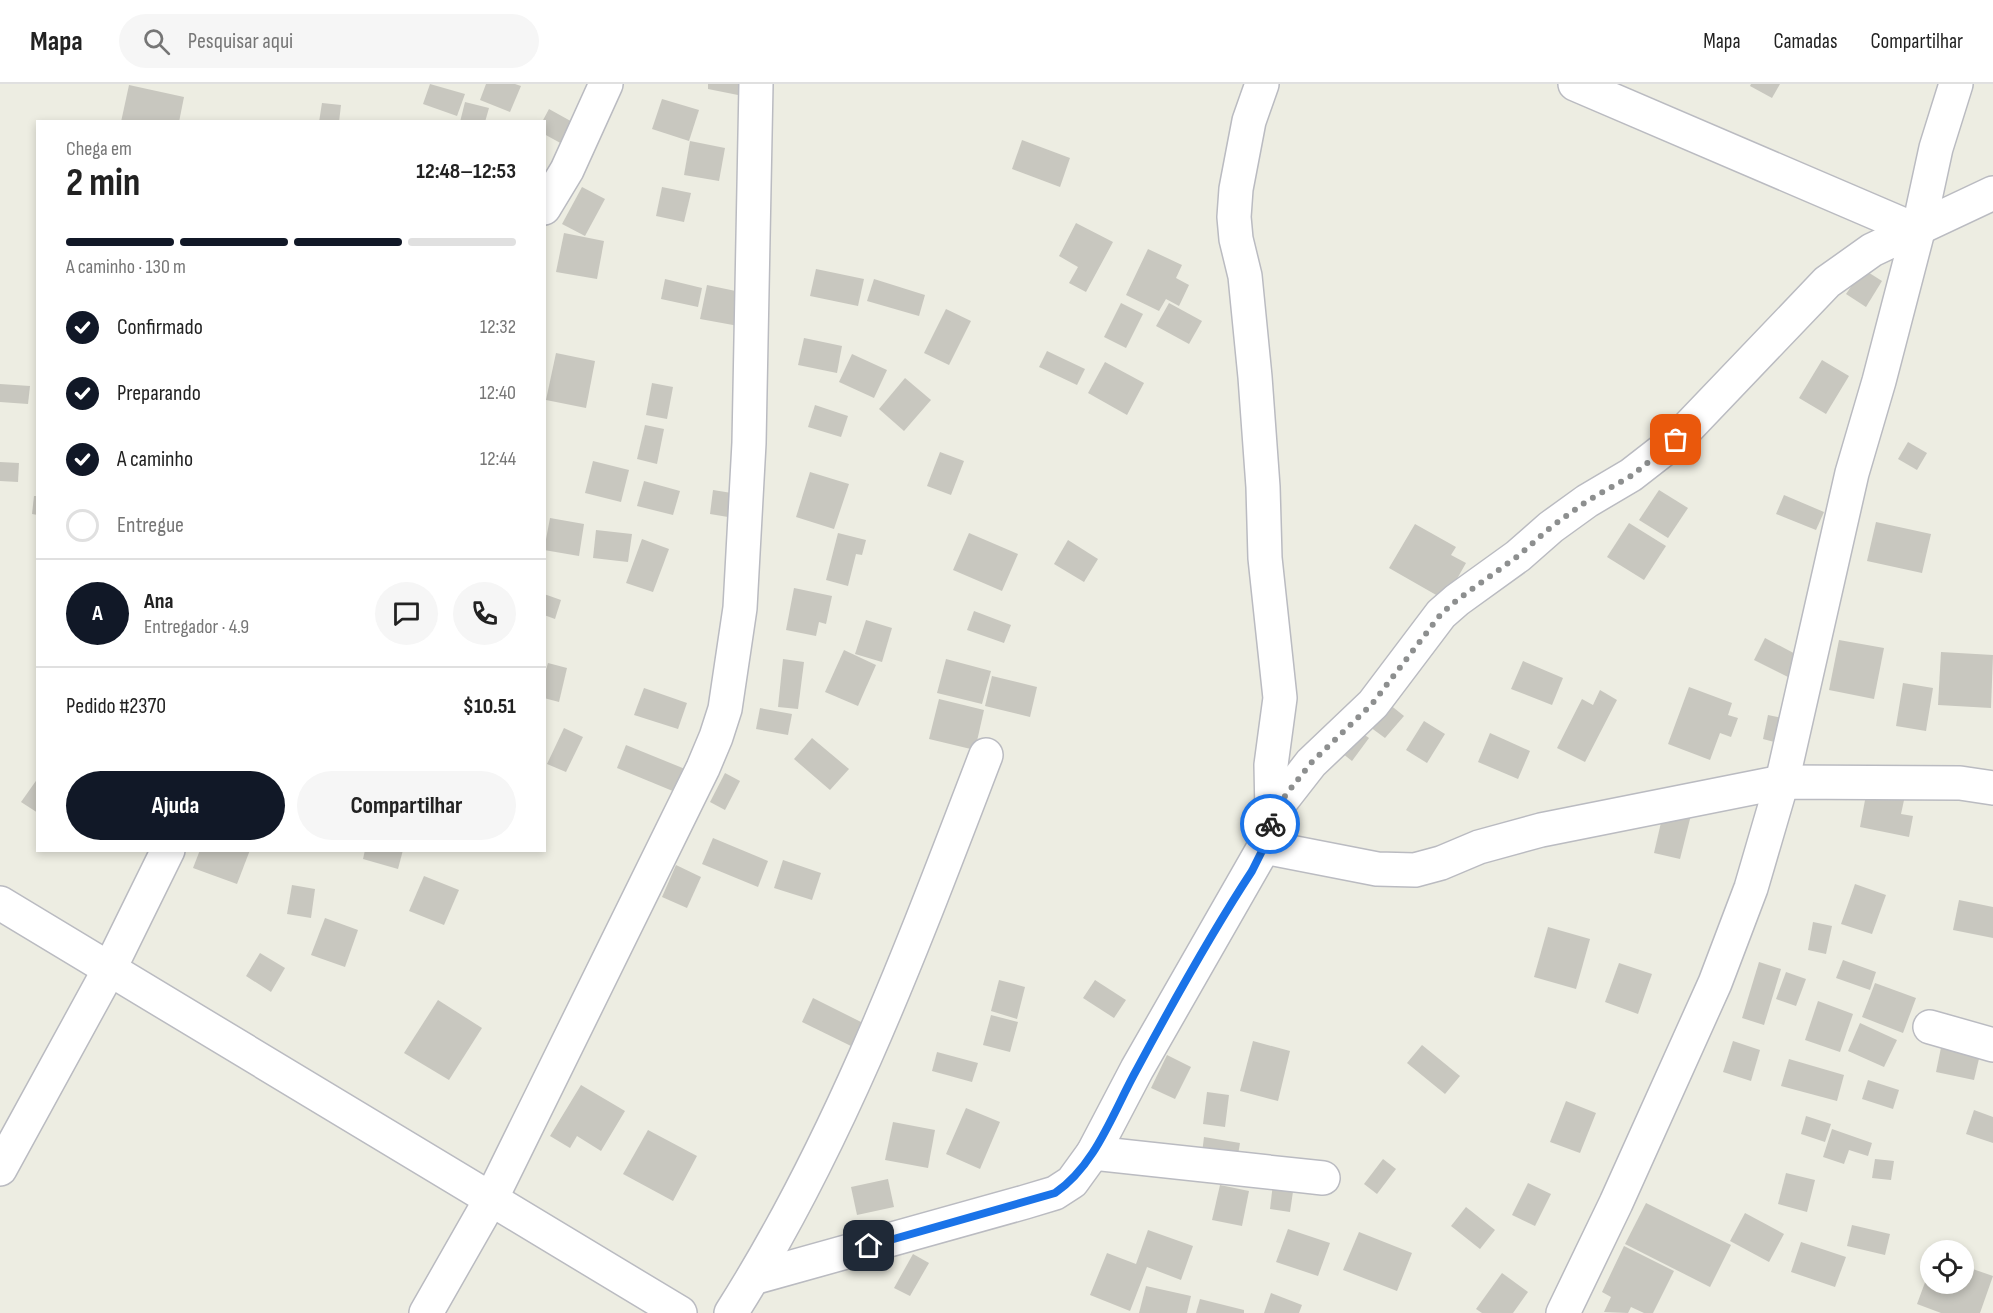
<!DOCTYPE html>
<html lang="pt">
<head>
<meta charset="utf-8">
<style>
  :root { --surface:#fff; --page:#f6f6f6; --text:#222; --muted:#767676; --line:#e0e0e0; --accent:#111827 }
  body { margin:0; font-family:"Sofia Sans Condensed",sans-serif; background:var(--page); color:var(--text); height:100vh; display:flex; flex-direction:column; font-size:22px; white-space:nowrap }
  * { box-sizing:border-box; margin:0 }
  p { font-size:20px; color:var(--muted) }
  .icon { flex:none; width:33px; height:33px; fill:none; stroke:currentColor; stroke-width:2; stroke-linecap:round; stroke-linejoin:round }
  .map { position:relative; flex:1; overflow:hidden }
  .sheet { position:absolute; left:36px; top:36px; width:510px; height:732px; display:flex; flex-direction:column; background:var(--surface); border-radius:0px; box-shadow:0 3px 9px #0003 }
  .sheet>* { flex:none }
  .tools { position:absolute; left:1920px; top:1156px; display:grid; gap:12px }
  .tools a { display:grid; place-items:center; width:54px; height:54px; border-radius:50%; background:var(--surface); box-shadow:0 3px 9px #0003; font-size:30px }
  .pin { position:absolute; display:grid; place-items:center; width:51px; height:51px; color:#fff; margin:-26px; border-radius:12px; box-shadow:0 3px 9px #0006 }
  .courier { position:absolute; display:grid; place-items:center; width:60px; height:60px; margin:-30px; border:4px solid #1a73e8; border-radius:50%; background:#fff; color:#222; box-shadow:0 2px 8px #0007 }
  .headline em { font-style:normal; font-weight:700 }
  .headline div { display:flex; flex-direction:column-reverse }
  .headline { display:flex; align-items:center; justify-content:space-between; height:102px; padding:0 30px }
  h1 { font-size:39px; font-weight:700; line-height:45px }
  .bar { display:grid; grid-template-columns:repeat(4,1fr); gap:9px 6px; align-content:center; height:72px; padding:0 30px }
  .bar i { height:8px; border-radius:4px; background:var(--line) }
  .bar .selected { background:var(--accent) }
  .bar p { grid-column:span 4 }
  .line { display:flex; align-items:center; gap:15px; padding:0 30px; border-top:2px solid var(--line) }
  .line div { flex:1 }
  .round { display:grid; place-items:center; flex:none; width:63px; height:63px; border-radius:32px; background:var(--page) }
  ol { padding:0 30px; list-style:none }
  li { display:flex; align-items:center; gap:18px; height:66px }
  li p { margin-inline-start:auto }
  li .icon { padding:6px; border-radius:50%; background:var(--accent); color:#fff; stroke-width:4 }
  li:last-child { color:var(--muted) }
  li i { width:33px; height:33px; border:3px solid var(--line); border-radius:50% }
  .button { display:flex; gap:12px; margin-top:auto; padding:12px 30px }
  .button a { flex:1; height:69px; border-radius:36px; background:var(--accent); color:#fff; font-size:24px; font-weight:700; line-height:69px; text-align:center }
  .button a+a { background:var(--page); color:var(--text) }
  header { display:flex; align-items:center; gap:36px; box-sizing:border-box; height:84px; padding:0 30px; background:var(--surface); border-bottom:2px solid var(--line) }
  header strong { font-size:28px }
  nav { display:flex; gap:33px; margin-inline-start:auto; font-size:21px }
  .search { width:420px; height:54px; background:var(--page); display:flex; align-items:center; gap:15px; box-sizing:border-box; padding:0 21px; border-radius:33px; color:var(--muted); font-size:22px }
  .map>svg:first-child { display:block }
  .building { fill:#c8c7bf }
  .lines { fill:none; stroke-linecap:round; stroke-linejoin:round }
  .minor-casing { stroke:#babbc1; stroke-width:36 }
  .minor { stroke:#fff; stroke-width:33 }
  .done { stroke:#8d8f8f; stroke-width:6; stroke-dasharray:0 10.8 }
  .route { stroke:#1a73e8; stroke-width:8 }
</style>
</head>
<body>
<header>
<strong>Mapa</strong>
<div class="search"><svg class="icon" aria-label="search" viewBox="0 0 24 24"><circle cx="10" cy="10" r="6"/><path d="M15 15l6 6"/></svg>Pesquisar aqui</div>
<nav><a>Mapa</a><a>Camadas</a><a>Compartilhar</a></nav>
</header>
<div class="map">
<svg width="1993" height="1229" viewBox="0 0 1993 1229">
  <rect width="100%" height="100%" fill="#edede2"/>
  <!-- building -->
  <g class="building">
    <polygon points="430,0 465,10 457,32 423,20"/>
    <polygon points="486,0 515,0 521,2 510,28 480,16"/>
    <polygon points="708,0 740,0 738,11 708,5"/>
    <polygon points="1751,0 1780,0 1772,14 1750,2"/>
    <polygon points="129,1 184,13 179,38 121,38"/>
    <polygon points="662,15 699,26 689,57 652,45"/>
    <polygon points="465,18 489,24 485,38 460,38"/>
    <polygon points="322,19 341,21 339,38 319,38"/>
    <polygon points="549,25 576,40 564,61 544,50 544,38 542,38"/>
    <polygon points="1022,56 1070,74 1060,103 1012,85"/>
    <polygon points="690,57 725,64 719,97 684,91"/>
    <polygon points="582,103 605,115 585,152 562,140"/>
    <polygon points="662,103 691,109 684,138 656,132"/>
    <polygon points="1076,139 1113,158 1086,208 1069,199 1078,183 1059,172"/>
    <polygon points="564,149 604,157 597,195 556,188"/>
    <polygon points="1148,165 1182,181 1176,194 1189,201 1179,222 1166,215 1159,227 1126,211"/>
    <polygon points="816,185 864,195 858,222 810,212"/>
    <polygon points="1863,185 1882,197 1866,223 1846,210"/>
    <polygon points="665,195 702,204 698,223 661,215"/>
    <polygon points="874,195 925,211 919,232 867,217"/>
    <polygon points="707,201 750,210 744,243 700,235"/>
    <polygon points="1121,219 1143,230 1126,264 1104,253"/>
    <polygon points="1169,219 1202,237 1189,260 1156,242"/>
    <polygon points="946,225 971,237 949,281 924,269"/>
    <polygon points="804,254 842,262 837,289 798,281"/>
    <polygon points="1047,267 1085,285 1077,301 1039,283"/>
    <polygon points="556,269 595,277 586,324 546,316"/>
    <polygon points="852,270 887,286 874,314 839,298"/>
    <polygon points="1822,276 1849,292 1826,330 1799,314"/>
    <polygon points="1105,278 1144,299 1127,331 1088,309"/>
    <polygon points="905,294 931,316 904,347 879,325"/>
    <polygon points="652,299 673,303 667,335 646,331"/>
    <polygon points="0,300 30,302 28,320 0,318"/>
    <polygon points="815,321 848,332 841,353 808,343"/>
    <polygon points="645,341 664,345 657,380 637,375"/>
    <polygon points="1908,358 1927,369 1917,386 1898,375"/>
    <polygon points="940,368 964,377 951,411 927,402"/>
    <polygon points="593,377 629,386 621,418 585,409"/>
    <polygon points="0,378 19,379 18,398 0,397"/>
    <polygon points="810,388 849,400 834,445 796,433"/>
    <polygon points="644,397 680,407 673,431 637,422"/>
    <polygon points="713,406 744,411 740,435 710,430"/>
    <polygon points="1659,406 1688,424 1668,454 1639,436"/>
    <polygon points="1784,411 1824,428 1816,446 1776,430"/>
    <polygon points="34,412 38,412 38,431 32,430"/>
    <polygon points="550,434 584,440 579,472 544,466"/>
    <polygon points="1876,438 1931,450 1922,489 1867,477"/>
    <polygon points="1629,439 1666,462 1644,496 1607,473"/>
    <polygon points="1415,440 1456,463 1451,471 1466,479 1445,516 1389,484"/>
    <polygon points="596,446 632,450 628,478 593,474"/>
    <polygon points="838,449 866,456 862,471 856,470 848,502 826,496"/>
    <polygon points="969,449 1018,470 1002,507 953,486"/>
    <polygon points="642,455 669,465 653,508 626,499"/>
    <polygon points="1068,456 1098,475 1084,498 1054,480"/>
    <polygon points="794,504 832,512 826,540 819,538 816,552 786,546"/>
    <polygon points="544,510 561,516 555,535 544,531"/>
    <polygon points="974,527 1011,541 1004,559 967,546"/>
    <polygon points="866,536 892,544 882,578 855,570"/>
    <polygon points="1765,554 1801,573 1790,594 1754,576"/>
    <polygon points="1839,556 1884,564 1874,615 1829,606"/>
    <polygon points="844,566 876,581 858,622 825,608"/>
    <polygon points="1941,568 1993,571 1991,624 1938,621"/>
    <polygon points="783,575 804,578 798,625 778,623"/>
    <polygon points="946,575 991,587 982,620 937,609"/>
    <polygon points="1523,577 1563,594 1552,621 1511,605"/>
    <polygon points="548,579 567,584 559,618 544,614 544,593"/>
    <polygon points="992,592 1037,603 1030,633 985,622"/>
    <polygon points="1903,599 1933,604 1926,647 1896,642"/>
    <polygon points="1689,603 1732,619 1728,631 1738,634 1731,653 1720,649 1710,676 1668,660"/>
    <polygon points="644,604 687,619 678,645 634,631"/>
    <polygon points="1600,606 1617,616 1585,678 1557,664 1582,615 1593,621"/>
    <polygon points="939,615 984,626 975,666 929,655"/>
    <polygon points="1389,620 1404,632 1385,654 1370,643"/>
    <polygon points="760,624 792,630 788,651 756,645"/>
    <polygon points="1768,631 1792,636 1786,661 1763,655"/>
    <polygon points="1424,637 1445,650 1427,679 1406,666"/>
    <polygon points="1353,643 1369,654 1352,677 1337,665"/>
    <polygon points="564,644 583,653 566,688 547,680"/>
    <polygon points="1490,649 1530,667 1518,695 1478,678"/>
    <polygon points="812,654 849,685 830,706 794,675"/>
    <polygon points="626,661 690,687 680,710 617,684"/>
    <polygon points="725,689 740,697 725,726 710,718"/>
    <polygon points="38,694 38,729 21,718"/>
    <polygon points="1868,700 1906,707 1901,730 1913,732 1909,753 1860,743"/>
    <polygon points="1665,721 1692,727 1680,775 1654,769"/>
    <polygon points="713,754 768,777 758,803 702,780"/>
    <polygon points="200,766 250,766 237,800 193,784"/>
    <polygon points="365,766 403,766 398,785 363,775"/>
    <polygon points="783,776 821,789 812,816 774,804"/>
    <polygon points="676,781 701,793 687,824 662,813"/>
    <polygon points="424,792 459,806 444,841 409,827"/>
    <polygon points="1855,800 1886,811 1872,850 1841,840"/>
    <polygon points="292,801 315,805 311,834 287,830"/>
    <polygon points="1959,816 1993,823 1993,854 1953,846"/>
    <polygon points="325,834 358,846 345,883 311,871"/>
    <polygon points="1813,838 1832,842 1826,870 1808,866"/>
    <polygon points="1548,843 1590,855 1576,905 1534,893"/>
    <polygon points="260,869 285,884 271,908 246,892"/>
    <polygon points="1843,876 1876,888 1870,906 1836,894"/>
    <polygon points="1759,878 1781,885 1764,941 1742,934"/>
    <polygon points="1619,879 1652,890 1638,930 1605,918"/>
    <polygon points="1786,888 1806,895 1796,922 1776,915"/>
    <polygon points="999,896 1025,903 1017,935 991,927"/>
    <polygon points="1095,896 1126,916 1114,934 1083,914"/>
    <polygon points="1875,899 1916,914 1903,949 1862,933"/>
    <polygon points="813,914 863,939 851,962 802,938"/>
    <polygon points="438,916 482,944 449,996 404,969"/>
    <polygon points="1818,917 1853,930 1840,968 1805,956"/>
    <polygon points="991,931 1018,938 1010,968 983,961"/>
    <polygon points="1860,939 1897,956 1884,983 1848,967"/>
    <polygon points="1943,954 1982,962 1974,996 1936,988"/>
    <polygon points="1253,957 1290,967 1278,1017 1240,1007"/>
    <polygon points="1733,957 1760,966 1751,997 1723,988"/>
    <polygon points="1422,961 1460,992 1445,1010 1407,979"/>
    <polygon points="937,968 978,979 972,998 932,987"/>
    <polygon points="1167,971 1191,983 1175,1015 1151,1004"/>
    <polygon points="1789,975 1844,991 1837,1017 1781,1002"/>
    <polygon points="1868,996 1899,1006 1893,1025 1862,1015"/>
    <polygon points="581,1001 625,1027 601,1067 577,1052 570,1064 550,1052"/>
    <polygon points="1207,1008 1229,1011 1225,1043 1203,1040"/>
    <polygon points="1566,1017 1596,1029 1580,1069 1550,1058"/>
    <polygon points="966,1024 1000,1038 980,1085 946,1070"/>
    <polygon points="1974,1026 1993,1033 1993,1059 1966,1050"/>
    <polygon points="1806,1032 1831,1040 1825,1058 1801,1050"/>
    <polygon points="893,1038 935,1046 928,1084 885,1076"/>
    <polygon points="1832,1045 1872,1059 1868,1072 1849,1066 1844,1080 1823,1073"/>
    <polygon points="648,1046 697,1072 673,1117 623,1090"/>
    <polygon points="1204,1053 1240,1059 1236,1083 1201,1077"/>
    <polygon points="1383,1075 1396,1085 1377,1110 1364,1100"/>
    <polygon points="1875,1075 1894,1077 1891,1096 1872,1094"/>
    <polygon points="1786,1089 1815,1096 1807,1128 1778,1120"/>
    <polygon points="1274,1091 1295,1094 1290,1128 1270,1125"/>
    <polygon points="888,1095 894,1123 857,1131 851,1103"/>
    <polygon points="1528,1099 1551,1110 1535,1142 1512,1131"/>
    <polygon points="1220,1101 1249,1107 1242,1142 1212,1136"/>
    <polygon points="1646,1119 1731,1161 1710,1203 1625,1160"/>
    <polygon points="1466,1123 1495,1146 1480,1165 1451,1142"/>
    <polygon points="1745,1129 1784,1150 1769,1178 1730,1157"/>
    <polygon points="1852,1141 1890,1150 1885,1171 1847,1162"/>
    <polygon points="1288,1145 1330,1159 1318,1192 1276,1178"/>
    <polygon points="1148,1146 1193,1162 1181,1196 1147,1183 1130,1227 1090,1211 1107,1169 1136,1180"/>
    <polygon points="1359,1148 1412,1169 1397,1207 1343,1186"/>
    <polygon points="1801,1158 1846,1173 1835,1203 1791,1188"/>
    <polygon points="1624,1162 1674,1187 1653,1229 1644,1229 1631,1223 1628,1229 1604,1228 1611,1213 1602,1208"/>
    <polygon points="913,1170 929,1179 910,1212 894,1204"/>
    <polygon points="1964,1182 1993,1192 1980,1229 1941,1229 1917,1220 1930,1185 1930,1200 1964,1200"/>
    <polygon points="1502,1189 1528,1208 1513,1229 1482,1229 1476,1225"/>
    <polygon points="1146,1202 1191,1212 1187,1229 1139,1229"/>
    <polygon points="1271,1209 1302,1221 1299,1229 1264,1229"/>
    <polygon points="1200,1215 1244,1226 1244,1229 1196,1229"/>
  </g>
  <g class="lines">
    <!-- minor casing -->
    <g class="minor-casing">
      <g id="minor">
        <polyline points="1575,0 1918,147"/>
        <polyline points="544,124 567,86 606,0"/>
        <polyline points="1272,729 1311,679 1373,620 1441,530 1457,516 1518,472 1551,443 1587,417 1631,391 1676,356 1827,198 1872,166 1993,109"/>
        <polyline points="1264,763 1377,785 1415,786 1441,779 1479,763 1541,746 1782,698 1960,699 1993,704"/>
        <polyline points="0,819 680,1229"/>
        <polyline points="1930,943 1993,961"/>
        <polyline points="1093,1069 1323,1094"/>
        <polyline points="0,1085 109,886 168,766"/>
        <polyline points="753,1194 1025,1118 1055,1109 1072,1098 1093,1069 1137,985 1264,763 1272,729 1271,681 1280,614 1265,474 1263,403 1255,293 1245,192 1236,155 1234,133 1236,105 1249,37 1262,0"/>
        <polyline points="426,1229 491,1115 703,684 716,653 725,625 740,524 749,359 756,0"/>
        <path d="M731,1229C841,1056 913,861 986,671"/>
        <polyline points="1563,1229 1616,1119 1715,899 1751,804 1782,698 1852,389 1879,297 1918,147 1936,64 1956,0"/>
      </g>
    </g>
    <!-- minor -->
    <use href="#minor" class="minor"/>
  </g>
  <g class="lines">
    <!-- done -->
    <polyline class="done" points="1270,740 1272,729 1292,703 1311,679 1372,620 1441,530 1457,516 1518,472 1551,443 1587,417 1631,392 1676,356"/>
    <!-- route -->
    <path class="route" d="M869,1162L1055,1109C1096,1081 1113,1028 1137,985C1173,918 1210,851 1252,787L1264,763L1270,740"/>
  </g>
</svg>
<div class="tools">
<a><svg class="icon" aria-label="locate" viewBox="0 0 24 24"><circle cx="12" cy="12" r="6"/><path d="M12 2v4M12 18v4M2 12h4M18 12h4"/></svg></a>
</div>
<div class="pin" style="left:1676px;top:356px;background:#ea580c"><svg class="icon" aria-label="bag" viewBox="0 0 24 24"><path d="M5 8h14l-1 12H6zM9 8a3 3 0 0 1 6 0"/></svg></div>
<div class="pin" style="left:869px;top:1162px;background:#1f2937"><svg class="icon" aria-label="home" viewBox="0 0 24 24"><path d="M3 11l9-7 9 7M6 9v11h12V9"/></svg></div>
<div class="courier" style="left:1270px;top:740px"><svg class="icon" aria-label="bike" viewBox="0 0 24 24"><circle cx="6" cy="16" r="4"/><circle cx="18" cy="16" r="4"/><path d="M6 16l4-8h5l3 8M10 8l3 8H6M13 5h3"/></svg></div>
<section class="sheet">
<div class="headline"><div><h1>2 min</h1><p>Chega em</p></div><em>12:48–12:53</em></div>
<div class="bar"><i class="selected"></i><i class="selected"></i><i class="selected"></i><i></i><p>A caminho · 130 m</p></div>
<ol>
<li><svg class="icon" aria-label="check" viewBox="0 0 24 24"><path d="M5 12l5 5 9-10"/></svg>Confirmado<p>12:32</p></li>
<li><svg class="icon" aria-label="check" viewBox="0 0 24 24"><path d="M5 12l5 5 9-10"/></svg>Preparando<p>12:40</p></li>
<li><svg class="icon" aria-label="check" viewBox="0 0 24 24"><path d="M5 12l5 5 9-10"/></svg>A caminho<p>12:44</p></li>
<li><i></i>Entregue</li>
</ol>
<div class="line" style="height:108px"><b class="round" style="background:var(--accent);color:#fff">A</b><div><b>Ana</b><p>Entregador · 4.9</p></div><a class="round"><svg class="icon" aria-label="chat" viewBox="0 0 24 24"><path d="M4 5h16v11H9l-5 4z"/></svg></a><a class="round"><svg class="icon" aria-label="phone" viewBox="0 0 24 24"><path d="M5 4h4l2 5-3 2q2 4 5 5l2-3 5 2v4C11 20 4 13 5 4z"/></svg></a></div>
<div class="line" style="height:78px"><div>Pedido #2370</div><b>$10.51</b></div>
<div class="button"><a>Ajuda</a><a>Compartilhar</a></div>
</section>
</div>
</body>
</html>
